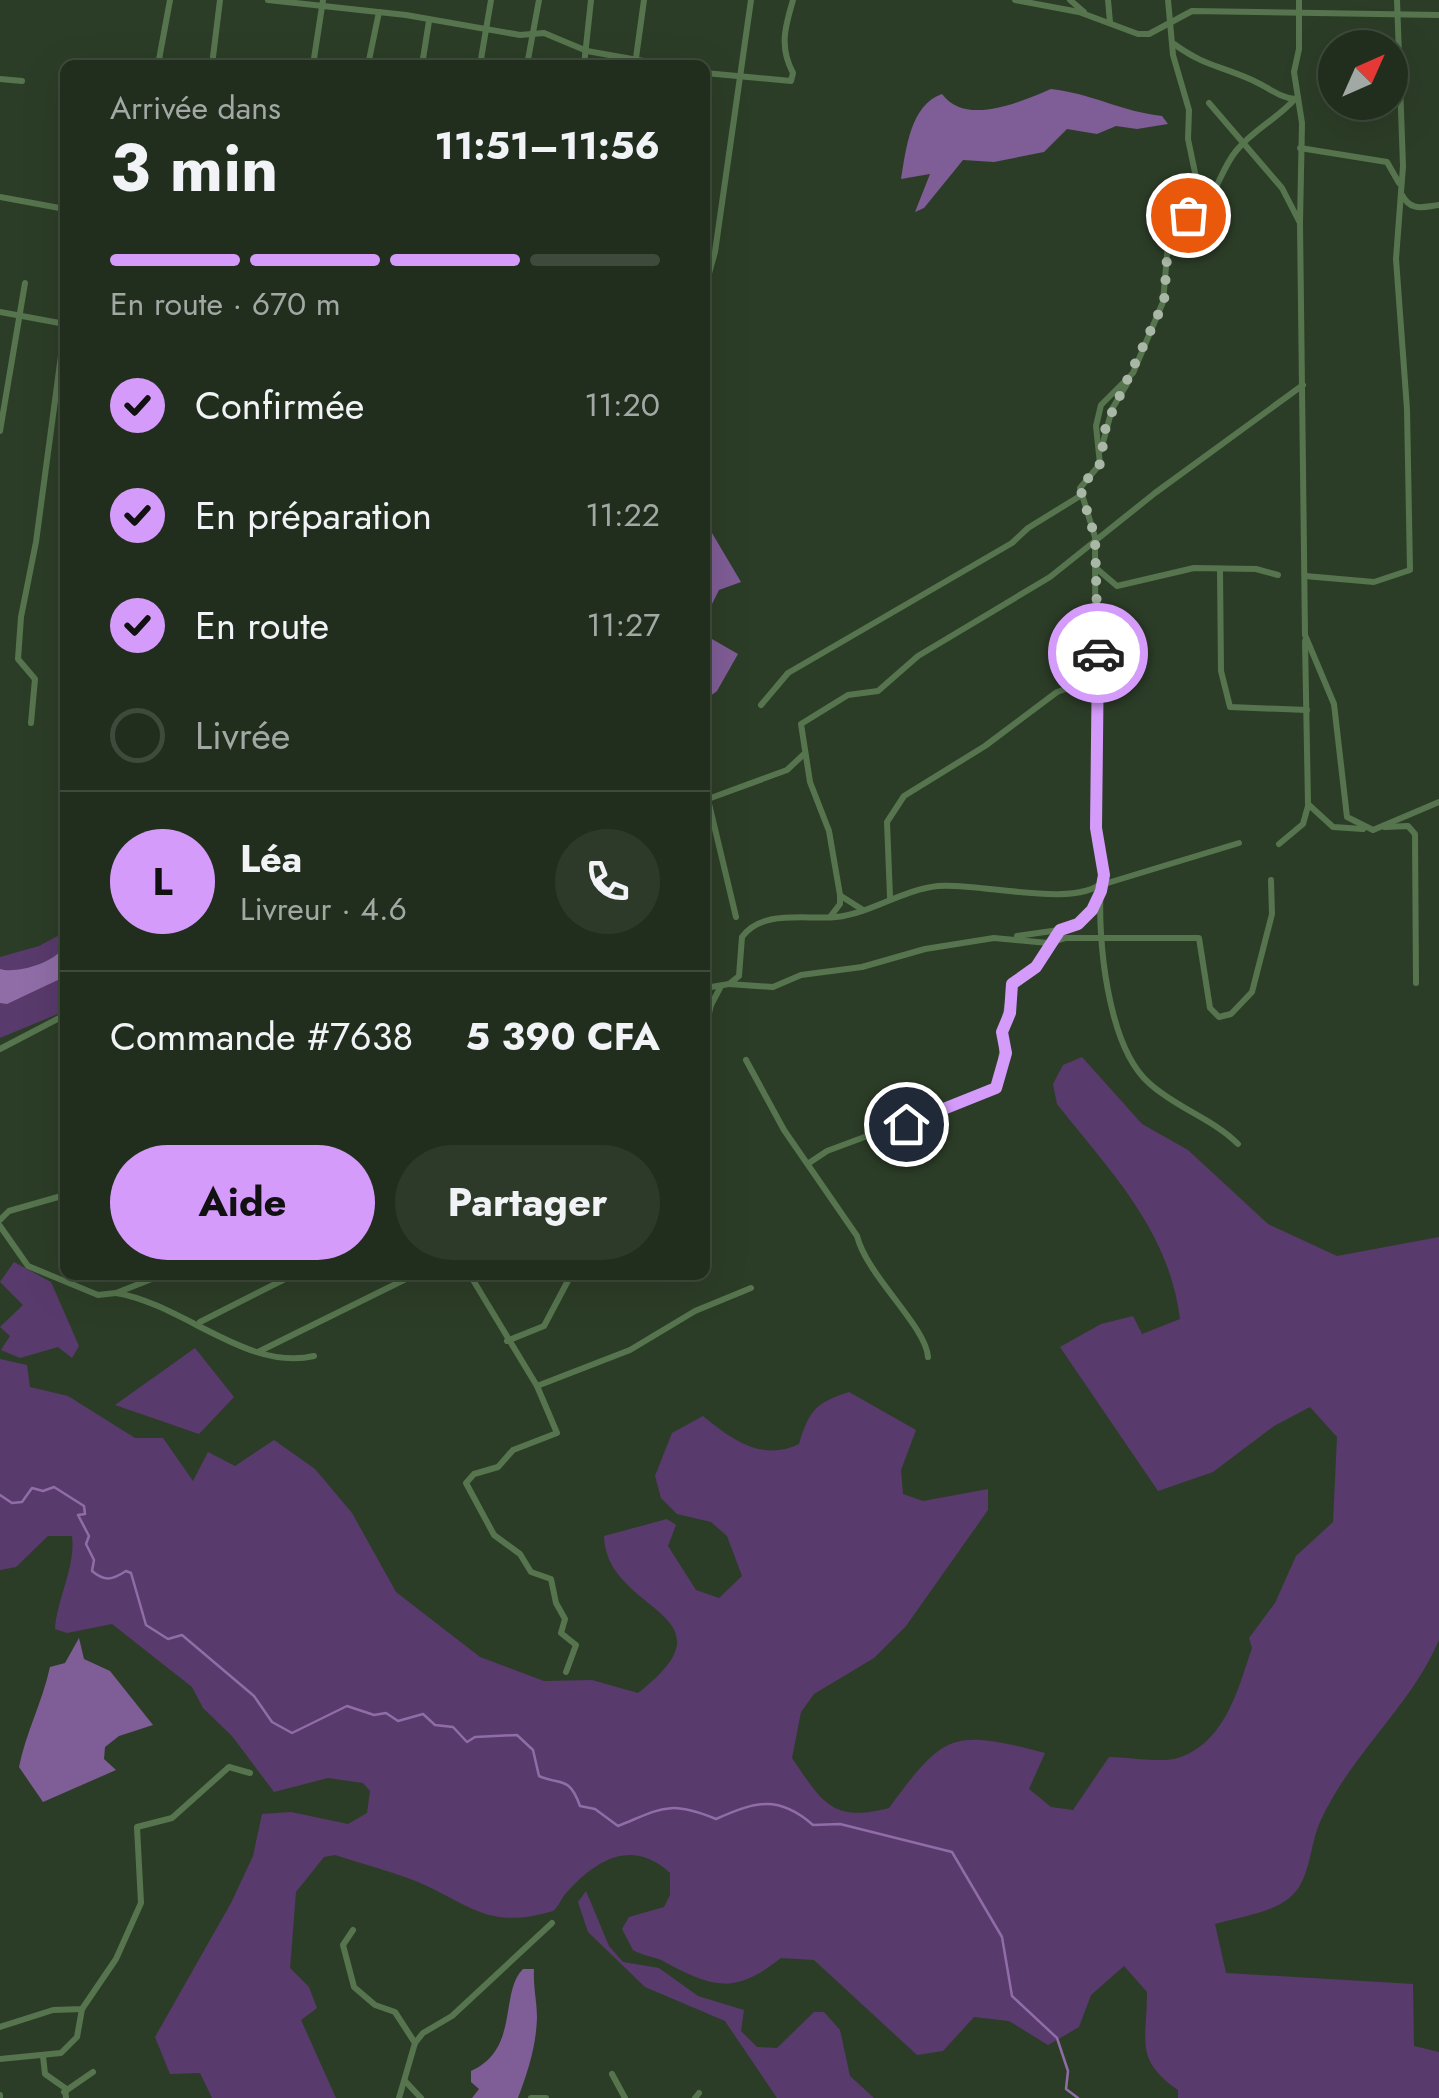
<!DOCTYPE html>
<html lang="fr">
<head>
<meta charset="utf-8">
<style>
  :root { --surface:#212e1d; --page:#2d3a2a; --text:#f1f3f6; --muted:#a2a8a4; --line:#3e4a3b; --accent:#d59bfa }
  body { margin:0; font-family:Jost,sans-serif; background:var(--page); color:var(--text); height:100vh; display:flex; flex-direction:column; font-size:38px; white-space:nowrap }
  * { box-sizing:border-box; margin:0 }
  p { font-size:32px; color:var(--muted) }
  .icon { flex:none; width:55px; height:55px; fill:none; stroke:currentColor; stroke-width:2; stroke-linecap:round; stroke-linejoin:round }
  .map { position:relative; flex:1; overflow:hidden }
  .details { position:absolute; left:60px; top:60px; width:650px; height:1220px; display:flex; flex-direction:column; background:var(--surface); border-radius:15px; box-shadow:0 10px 40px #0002,0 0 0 2px var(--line) }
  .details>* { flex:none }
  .needle { width:65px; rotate:45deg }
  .fabs { position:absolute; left:1318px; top:30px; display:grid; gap:20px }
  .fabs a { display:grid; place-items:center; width:90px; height:90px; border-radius:50%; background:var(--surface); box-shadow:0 10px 40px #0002,0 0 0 2px var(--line); font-size:50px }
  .pin { position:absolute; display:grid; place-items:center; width:85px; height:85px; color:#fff; margin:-42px; border:5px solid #fff; border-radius:50%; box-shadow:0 2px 10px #0007 }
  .courier { position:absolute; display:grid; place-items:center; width:100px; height:100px; margin:-50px; border:8px solid #d59bfa; border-radius:50%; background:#fff; color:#222; box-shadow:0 2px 12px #0007 }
  .headline em { font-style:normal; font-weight:700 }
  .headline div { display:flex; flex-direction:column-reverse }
  .headline { display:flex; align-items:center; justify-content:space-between; height:170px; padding:0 50px }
  h1 { font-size:65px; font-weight:700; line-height:75px }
  .bar { display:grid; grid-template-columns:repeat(4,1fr); gap:15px 10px; align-content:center; height:120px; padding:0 50px }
  .bar i { height:12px; border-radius:8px; background:var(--line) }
  .bar .active { background:var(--accent) }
  .bar p { grid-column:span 4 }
  .line { display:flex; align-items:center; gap:25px; padding:0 50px; border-top:2px solid var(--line) }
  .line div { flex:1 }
  .round { display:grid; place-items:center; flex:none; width:105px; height:105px; border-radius:52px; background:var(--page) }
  ol { padding:0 50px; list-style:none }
  li { display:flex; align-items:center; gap:30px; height:110px }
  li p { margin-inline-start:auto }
  li .icon { padding:10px; border-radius:50%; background:var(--accent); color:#111; stroke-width:4 }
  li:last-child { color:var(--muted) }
  li i { width:55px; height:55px; border:5px solid var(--line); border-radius:50% }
  .button { display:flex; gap:20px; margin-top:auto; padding:20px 50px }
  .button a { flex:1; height:115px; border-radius:60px; background:var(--accent); color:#111; font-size:40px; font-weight:700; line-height:115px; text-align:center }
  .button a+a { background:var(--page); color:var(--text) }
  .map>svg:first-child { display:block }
  .green { fill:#593a6c }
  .forest { fill:#7f5d96 }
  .water { fill:#906da7 }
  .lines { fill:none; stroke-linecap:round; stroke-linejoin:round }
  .stream { stroke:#906da7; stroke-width:2.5 }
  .minor { stroke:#56754e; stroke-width:6 }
  .done { stroke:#a9b7a6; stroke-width:10; stroke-dasharray:0 18 }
  .route { stroke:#d59bfa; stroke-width:12 }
</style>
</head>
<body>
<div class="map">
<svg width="1439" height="2098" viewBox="0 0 1439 2098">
  <rect width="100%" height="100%" fill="#2c3d27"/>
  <!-- green -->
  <g class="green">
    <polygon points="65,932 65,1011 0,1038 0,957 39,946"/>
    <path d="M1082,1057L1142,1124L1188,1150L1268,1224L1337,1256L1439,1237V1640C1411,1706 1350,1755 1320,1822C1309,1846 1311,1882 1288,1899C1268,1914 1237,1917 1215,1924L1226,1973L1413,1984L1414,2046L1439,2052V2098H1178V2090C1134,2059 1147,2042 1147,1992L1124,1966L1091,1995L1079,2027L1048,2045L1009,2021L974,2017L943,2051L917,2055L814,1960L781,1958C734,1995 713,1988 663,1961C653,1956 643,1956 633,1950L622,1929L629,1917L664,1907L670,1895V1873C633,1839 598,1858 567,1892C561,1898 560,1905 553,1911C488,1930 473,1906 418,1882C391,1871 362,1864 335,1855L324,1857L296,1892L290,1968L309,1987L317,2008L301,2020L336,2098H212L200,2073L170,2074L155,2037L231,1903L253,1856L262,1814L291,1812L348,1824L367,1813L370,1791L363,1783L328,1778L274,1792L232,1736L203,1708L192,1687L112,1624L67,1633L55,1629C57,1599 76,1566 72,1536H48L16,1567L0,1570V1359L27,1365L30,1387L68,1396L135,1438H163L193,1481L208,1452L235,1466L274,1440L315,1469L352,1513L396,1592L480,1657L544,1681L592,1680L638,1693C742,1612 606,1614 604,1536L667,1519L676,1525L668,1546L696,1590L719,1598L742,1576L727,1536L711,1522L677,1514L661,1498L655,1476L672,1433L703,1416C731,1439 762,1462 799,1444C809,1411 815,1403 849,1392L916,1430L901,1470L903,1494L923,1501L988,1489V1510L906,1626L874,1658L814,1694L801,1712L792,1758C822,1802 832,1823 889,1808C945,1732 952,1729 1045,1753L1029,1789L1051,1807L1073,1810L1109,1757C1129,1757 1163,1764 1181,1757C1226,1740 1238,1689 1252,1648L1249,1638L1275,1603L1296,1556L1333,1522L1337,1437L1310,1407L1274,1426L1213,1472L1158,1491L1060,1347L1101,1324L1133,1316L1142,1334L1180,1319C1169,1230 1110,1171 1057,1104L1053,1084L1063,1065Z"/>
    <polygon points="14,1262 51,1282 79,1346 72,1358 58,1347 20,1358 1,1350 10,1336 0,1327 23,1305 0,1282"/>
    <polygon points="195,1348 234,1397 199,1434 115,1405"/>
    <polygon points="586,1891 609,1946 623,1962 659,1968 698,1996 744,2010 741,2031 757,2047 777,2048 814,2012 824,2012 840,2030 850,2076 874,2098 777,2098 725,2021 645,1987 588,1932 578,1902"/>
  </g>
  <!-- forest -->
  <g class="forest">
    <path d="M1051,89C1090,93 1123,112 1162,116L1168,124L1137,129L1116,126L1097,134L1067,129L1044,152L994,162L963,160L924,208L915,212L930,174L901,179C906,150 910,105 942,94C966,127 1022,101 1051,89Z"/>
    <polygon points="712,533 741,582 719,590 705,618 705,538"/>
    <polygon points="705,635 738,654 717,691 705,700"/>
    <path d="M79,1638L84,1659L110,1671L153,1725L119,1736L105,1747L104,1759L116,1770L43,1802L19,1767C26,1732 42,1703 50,1667L65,1663Z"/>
    <path d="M523,1969H534C533,1987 537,2001 537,2018C536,2047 528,2071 518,2098H472L479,2089L471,2082V2071C520,2049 499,1993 523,1969Z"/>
  </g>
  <!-- water -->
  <path class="water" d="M62,949L65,962L60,979L7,1004L0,1003V969C16,974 53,963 62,949Z"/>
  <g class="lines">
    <!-- stream -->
    <path class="stream" d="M0,1495L12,1503L22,1502L32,1488L43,1491L54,1487L84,1506L85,1514L78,1515L89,1536L86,1544L94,1560L92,1571C105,1582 112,1580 126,1571L131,1573L146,1625L168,1639L182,1635L254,1696L272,1722L292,1733L347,1706L374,1715L386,1713L398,1721L423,1714L435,1725L453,1727L467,1742L475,1737L517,1735L533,1750L539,1776C561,1786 569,1775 580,1806L595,1809L618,1826C663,1808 669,1800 716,1819C755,1802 778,1794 813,1825L840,1824L952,1852L1002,1937L1012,1996L1057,2038L1068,2071L1066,2089L1078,2098"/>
    <!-- minor -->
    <g class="minor">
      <polyline points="268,0 406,15 520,35 544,33 587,51 666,65"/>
      <polyline points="1015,0 1079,12 1138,34 1149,34 1192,11 1439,15"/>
      <polyline points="1070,0 1084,12"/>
      <polyline points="1108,0 1110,22"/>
      <polyline points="1299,0 1299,49 1294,72 1302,123 1300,222"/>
      <path d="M1174,44C1206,67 1219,65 1252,80C1268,87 1278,97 1295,99C1277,119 1253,130 1236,151C1219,172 1217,198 1194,216L1188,215"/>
      <polyline points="158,65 170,0"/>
      <polyline points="212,65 220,0"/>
      <polyline points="313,65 323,0"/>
      <polyline points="368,65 379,12"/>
      <polyline points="422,65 429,21"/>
      <polyline points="480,65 491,0"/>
      <polyline points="527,65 539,0"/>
      <polyline points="584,65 591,0"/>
      <polyline points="635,65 644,0"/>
      <path d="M705,73L791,81L793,73C779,47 785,27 793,0"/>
      <polyline points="0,79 22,81"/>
      <polyline points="1209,103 1282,188 1300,223 1305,635 1334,704 1347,817 1373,830 1439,802"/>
      <polyline points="1300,148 1387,162 1399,183"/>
      <path d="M1402,195C1411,212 1423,207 1439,205"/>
      <polyline points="0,197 65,209"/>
      <polyline points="705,288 715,252 751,0"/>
      <polyline points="0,312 65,324"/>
      <polyline points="0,431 25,283"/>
      <polyline points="1101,450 1112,409 1127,384"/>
      <polyline points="1096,568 1117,586 1194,568 1256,569 1278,575"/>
      <polyline points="1220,570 1221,671 1230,707 1307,710"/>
      <polyline points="1305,576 1374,582 1410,570 1407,409 1396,259 1403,166 1397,0"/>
      <polyline points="1305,641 1308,804 1333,827 1363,829"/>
      <polyline points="761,705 788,673 1012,543 1028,528 1080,496"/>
      <polyline points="31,723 35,679 18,659 21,617 36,542 65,326"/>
      <polyline points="705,787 736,917"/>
      <polyline points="708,799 787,770 803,755"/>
      <polyline points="1385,827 1408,826 1415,834 1416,983"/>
      <polyline points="1279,844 1303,824 1308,806"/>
      <polyline points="841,896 863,910"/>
      <polyline points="890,897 887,822 904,796 985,746 1057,692 1097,678"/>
      <polyline points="830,917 840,904 840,895 829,831 810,782 801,724 848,695 878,691 918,656 1050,577 1155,493 1303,385"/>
      <polyline points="1017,936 1059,930"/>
      <polyline points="729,984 773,987 801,975 862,967 925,949 994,938 1048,943 1065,938 1199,938 1210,1008 1219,1017 1231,1014 1252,992 1272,914 1271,880"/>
      <path d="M705,988L729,984L739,976L742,937C762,909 806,920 836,917C872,913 901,890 938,886C978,882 1075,909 1103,882L1096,828L1095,537L1080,488L1100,464L1096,426L1101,405L1133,373L1163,302L1168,243L1192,209L1198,187L1188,139L1189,110L1173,55L1168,0"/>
      <polyline points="705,1030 711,1005 721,986"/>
      <polyline points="0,1049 65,1015"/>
      <path d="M746,1060L784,1130L857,1236C867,1276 926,1326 928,1357"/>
      <path d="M1238,1144C1212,1118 1176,1108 1149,1083C1107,1046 1097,936 1101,885L1239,843"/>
      <path d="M809,1163L827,1151L996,1088C1002,1067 1002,1052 1003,1031C1003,1022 1010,999 1011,984L1036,967L1060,930L1078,924L1096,903"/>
      <polyline points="0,1220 9,1211 65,1195"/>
      <polyline points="0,1226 28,1266 98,1295 116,1293 162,1275"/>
      <polyline points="470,1275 537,1386"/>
      <path d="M116,1293C183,1304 248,1372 314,1356"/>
      <polyline points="200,1322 293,1275"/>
      <polyline points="507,1341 544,1326 571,1275"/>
      <polyline points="258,1352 414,1275"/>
      <polyline points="566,1672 576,1645 561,1633 565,1619 556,1603 551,1579 531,1572 520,1554 494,1535 466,1483 474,1474 498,1467 513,1450 557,1433 537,1386 630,1350 695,1311 751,1288"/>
      <polyline points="353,1930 343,1945 354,1987 375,2005 395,2012 415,2043"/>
      <polyline points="0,2027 53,2010 82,2009 116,1959 141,1903 137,1827 172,1818 229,1767 250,1773"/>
      <polyline points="43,2056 45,2074 65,2088 66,2098"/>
      <polyline points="0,2059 61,2053 77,2037 82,2009"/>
      <polyline points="612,2074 625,2098"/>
      <polyline points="406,2082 421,2098"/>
      <polyline points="64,2092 93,2072"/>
      <polyline points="0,2095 0,2098"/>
      <polyline points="399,2098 415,2043 423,2033 452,2016 552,1923"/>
      <polyline points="531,2098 546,2098"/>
      <polyline points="695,2098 699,2093"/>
    </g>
  </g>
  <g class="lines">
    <!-- done -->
    <polyline class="done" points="1098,653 1095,537 1080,488 1100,464 1106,425 1164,302 1168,243 1188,215"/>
    <!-- route -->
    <polyline class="route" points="906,1124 996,1088 1006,1053 1002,1032 1010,1013 1012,984 1036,967 1060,930 1078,924 1092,910 1101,891 1104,875 1096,828 1098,653"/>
  </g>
</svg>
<div class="fabs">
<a><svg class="needle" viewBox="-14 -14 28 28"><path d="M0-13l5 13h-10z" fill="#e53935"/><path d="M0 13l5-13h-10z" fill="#a2a8a4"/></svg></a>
</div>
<div class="pin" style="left:1188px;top:215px;background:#ea580c"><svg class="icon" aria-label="bag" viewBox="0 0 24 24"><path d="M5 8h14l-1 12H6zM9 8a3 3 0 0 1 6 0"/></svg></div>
<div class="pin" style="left:906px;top:1124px;background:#1f2937"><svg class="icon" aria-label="home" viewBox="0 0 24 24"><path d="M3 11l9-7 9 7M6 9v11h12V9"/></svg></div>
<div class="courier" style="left:1098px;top:653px"><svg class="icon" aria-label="car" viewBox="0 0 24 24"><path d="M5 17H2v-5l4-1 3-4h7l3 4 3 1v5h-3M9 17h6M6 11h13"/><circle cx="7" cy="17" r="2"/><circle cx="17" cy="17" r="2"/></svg></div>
<section class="details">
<div class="headline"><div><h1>3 min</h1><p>Arrivée dans</p></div><em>11:51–11:56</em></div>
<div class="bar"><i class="active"></i><i class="active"></i><i class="active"></i><i></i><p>En route · 670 m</p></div>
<ol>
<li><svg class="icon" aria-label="check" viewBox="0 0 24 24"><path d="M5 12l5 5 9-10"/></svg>Confirmée<p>11:20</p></li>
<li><svg class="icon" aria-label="check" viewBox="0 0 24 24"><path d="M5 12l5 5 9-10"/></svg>En préparation<p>11:22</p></li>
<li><svg class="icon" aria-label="check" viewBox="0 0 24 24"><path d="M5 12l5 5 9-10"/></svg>En route<p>11:27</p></li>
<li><i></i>Livrée</li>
</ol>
<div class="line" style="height:180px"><b class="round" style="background:var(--accent);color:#111">L</b><div><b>Léa</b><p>Livreur · 4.6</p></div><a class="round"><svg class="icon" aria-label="phone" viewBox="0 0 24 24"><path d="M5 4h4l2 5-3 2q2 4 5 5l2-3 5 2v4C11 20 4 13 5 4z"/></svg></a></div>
<div class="line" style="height:130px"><div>Commande #7638</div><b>5 390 CFA</b></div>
<div class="button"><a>Aide</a><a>Partager</a></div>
</section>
</div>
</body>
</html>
